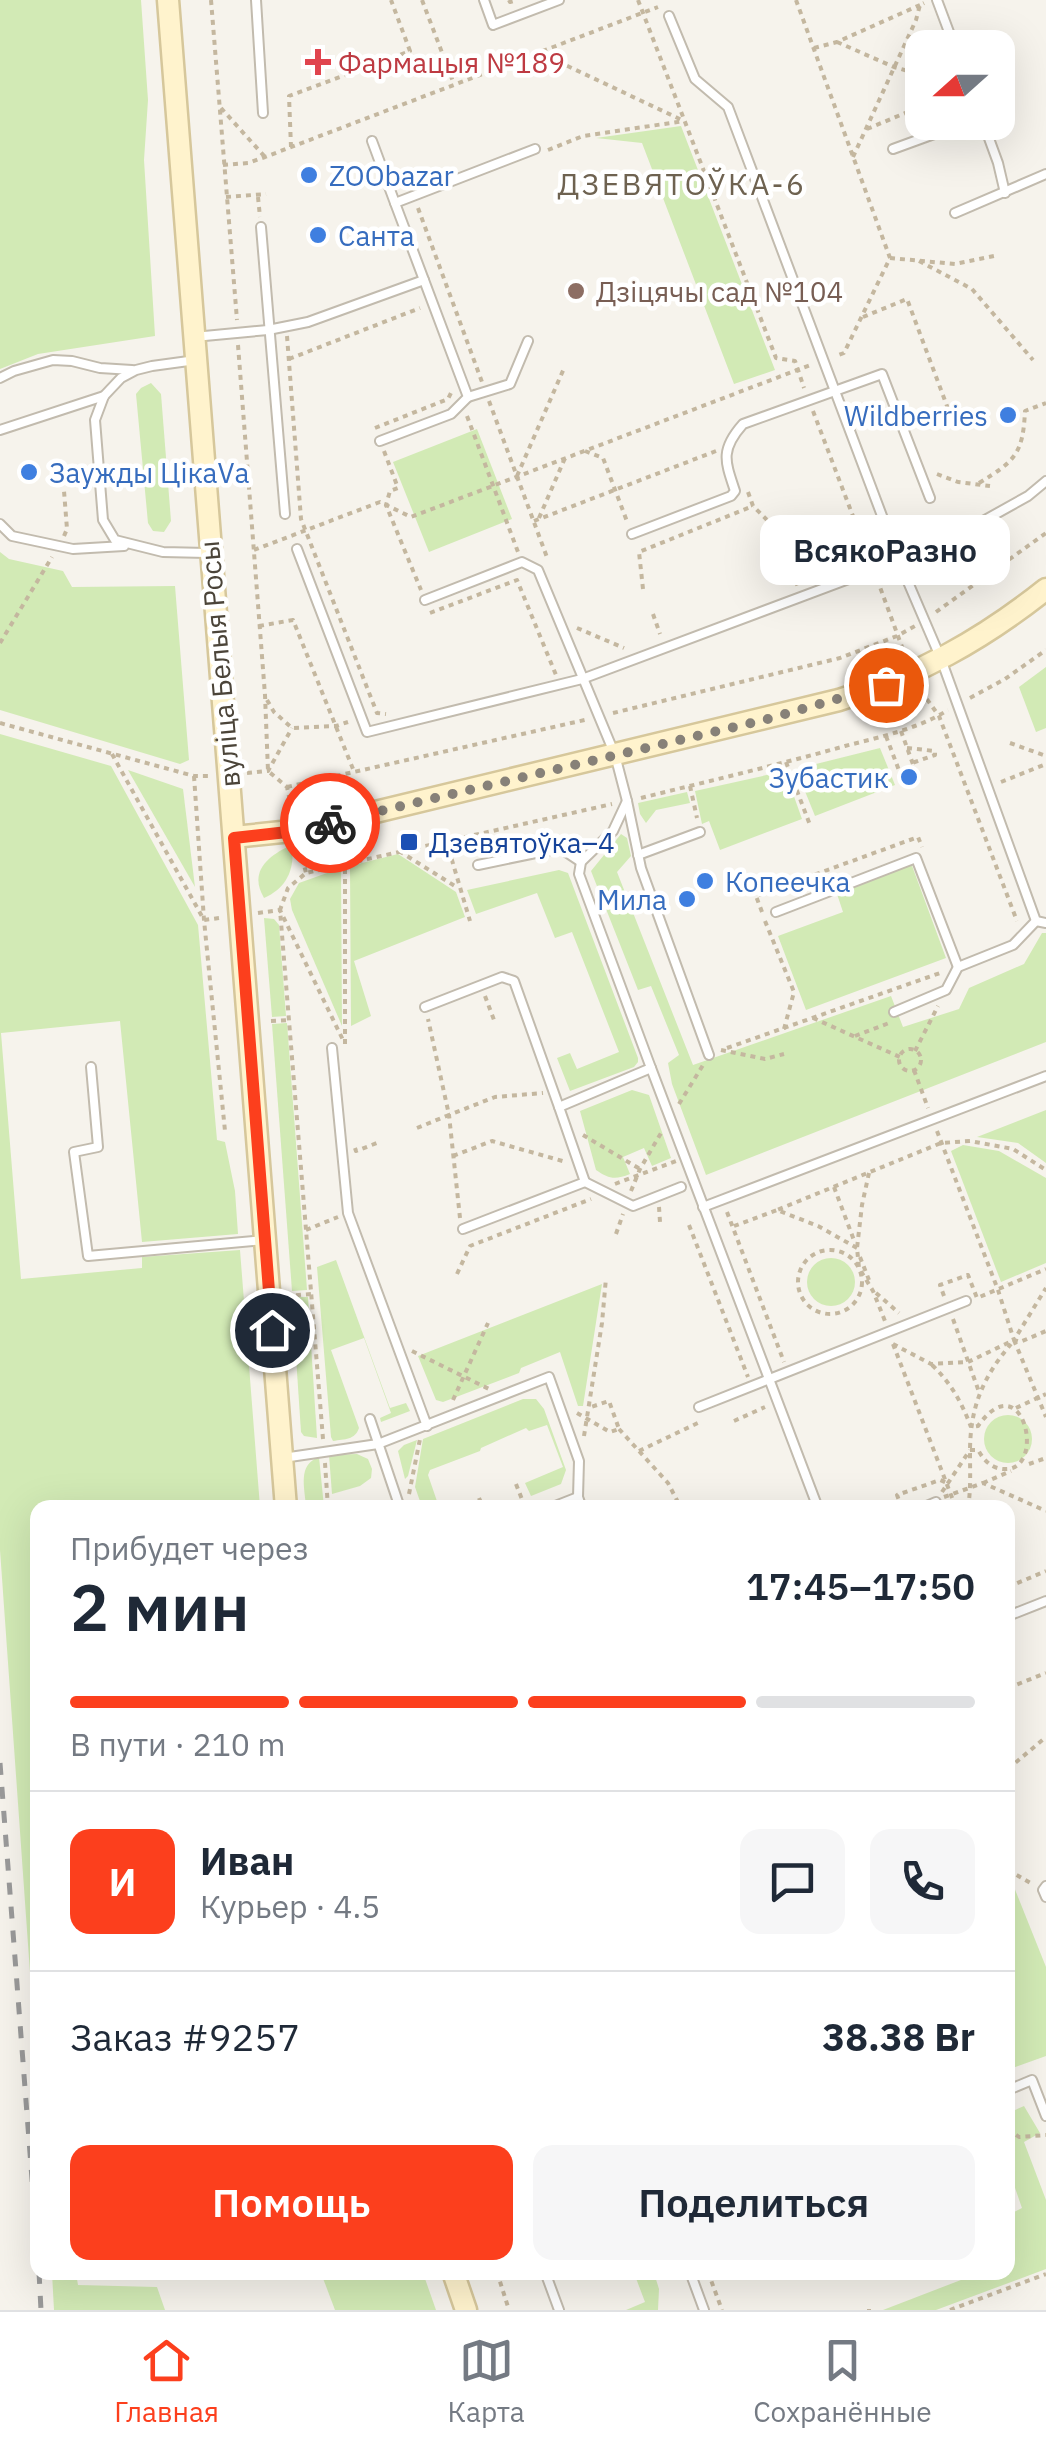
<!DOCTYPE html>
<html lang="ru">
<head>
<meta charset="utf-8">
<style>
  :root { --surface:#fff; --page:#f6f6f7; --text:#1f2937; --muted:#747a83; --line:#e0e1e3; --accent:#fc3f1d }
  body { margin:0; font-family:"IBM Plex Sans",sans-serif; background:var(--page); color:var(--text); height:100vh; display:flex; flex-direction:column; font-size:38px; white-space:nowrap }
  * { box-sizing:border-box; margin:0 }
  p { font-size:32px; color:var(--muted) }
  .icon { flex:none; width:55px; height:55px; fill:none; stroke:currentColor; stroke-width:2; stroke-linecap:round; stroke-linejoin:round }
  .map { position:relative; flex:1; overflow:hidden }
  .drawer { position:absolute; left:30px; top:1500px; width:985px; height:780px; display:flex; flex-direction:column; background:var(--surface); border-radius:20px; box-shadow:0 10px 40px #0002 }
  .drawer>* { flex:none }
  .needle { width:65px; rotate:249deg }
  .fabs { position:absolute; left:905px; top:30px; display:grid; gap:20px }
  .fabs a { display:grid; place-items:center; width:110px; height:110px; border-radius:20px; background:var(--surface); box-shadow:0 10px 40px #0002; font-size:50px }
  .pin { position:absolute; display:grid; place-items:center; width:85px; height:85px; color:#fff; margin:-42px; border:5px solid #fff; border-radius:50%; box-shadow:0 2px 10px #0007 }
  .courier { position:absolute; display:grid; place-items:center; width:100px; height:100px; margin:-50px; border:8px solid #fc3f1d; border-radius:50%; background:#fff; color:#222; box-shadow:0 2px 12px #0007 }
  .bubble { position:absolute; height:70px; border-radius:20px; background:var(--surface); box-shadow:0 10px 40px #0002; font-size:32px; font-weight:600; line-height:70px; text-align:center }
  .head em { font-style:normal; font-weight:600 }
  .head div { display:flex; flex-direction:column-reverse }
  .head { display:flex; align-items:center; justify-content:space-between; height:170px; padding:0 40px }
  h1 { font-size:65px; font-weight:600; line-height:75px }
  .bar { display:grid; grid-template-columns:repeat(4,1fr); gap:15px 10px; align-content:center; height:120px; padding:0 40px }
  .bar i { height:12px; border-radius:8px; background:var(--line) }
  .bar .selected { background:var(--accent) }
  .bar p { grid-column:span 4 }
  .line { display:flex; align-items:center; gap:25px; padding:0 40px; border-top:2px solid var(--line) }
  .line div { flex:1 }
  .round { display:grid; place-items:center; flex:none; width:105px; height:105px; border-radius:20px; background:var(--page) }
  .primary-button { display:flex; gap:20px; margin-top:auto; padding:20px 40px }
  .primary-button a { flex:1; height:115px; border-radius:20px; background:var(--accent); color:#fff; font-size:40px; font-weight:600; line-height:115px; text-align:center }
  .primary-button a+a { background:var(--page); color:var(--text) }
  .menu { display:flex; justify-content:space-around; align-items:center; height:140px; border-top:2px solid var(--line); background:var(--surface); font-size:28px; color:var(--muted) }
  .menu a { display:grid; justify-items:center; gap:5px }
  .menu .selected { color:var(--accent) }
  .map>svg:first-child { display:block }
  .green { fill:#d2eab5 }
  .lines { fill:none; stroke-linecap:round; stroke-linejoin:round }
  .lane-casing { stroke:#c2bbae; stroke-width:12 }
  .secondary-casing { stroke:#d6c79b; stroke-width:25 }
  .path { stroke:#c4b79f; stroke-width:4; stroke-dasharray:5 5; stroke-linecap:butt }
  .lane { stroke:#fff; stroke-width:8 }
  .secondary { stroke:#fff3cd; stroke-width:20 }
  .rail { stroke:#9a9a9a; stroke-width:5; stroke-dasharray:12 12; stroke-linecap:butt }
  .done { stroke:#878178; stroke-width:10; stroke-dasharray:0 18 }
  .route { stroke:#fc3f1d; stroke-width:12 }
  .health-dot { fill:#e0444e; stroke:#fff; stroke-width:4 }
  .shop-dot { fill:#3f7fe0; stroke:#fff; stroke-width:4 }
  .education-dot { fill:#8d6e63; stroke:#fff; stroke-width:4 }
  .transit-dot { fill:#1a4fb4; stroke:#fff; stroke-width:4 }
  .labels { text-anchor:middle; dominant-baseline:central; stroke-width:9; stroke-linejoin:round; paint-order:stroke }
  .health-label { font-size:28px; fill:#be3a42; stroke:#fff; text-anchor:start }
  .shop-label { font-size:28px; fill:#366cbe; stroke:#fff; text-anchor:start }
  .education-label { font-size:28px; fill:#785e54; stroke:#fff; text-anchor:start }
  .street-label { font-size:28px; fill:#4b4439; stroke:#fff }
  .transit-label { font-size:28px; fill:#164399; stroke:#fff; text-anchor:start }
  .neighbourhood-label { font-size:30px; letter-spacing:2.5px; fill:#6e6250; stroke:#fff }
</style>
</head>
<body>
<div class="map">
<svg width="1046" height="2310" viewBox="0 0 1046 2310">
  <rect width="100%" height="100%" fill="#f6f3ec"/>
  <!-- green -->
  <g class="green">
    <polygon points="0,0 141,0 148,100 144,160 155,336 38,354 0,369"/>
    <polygon points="681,126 775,370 734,384 642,143 596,138"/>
    <polygon points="151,383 161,394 171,521 164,532 153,531 148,523 136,394 141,388"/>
    <polygon points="477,429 512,519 429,552 393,462"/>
    <polygon points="0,552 9,559 63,571 72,587 175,586 189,760 180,764 0,710"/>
    <polygon points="1046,667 1046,728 1036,732 1019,687"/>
    <polygon points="0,734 111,766 198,925 217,1140 225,1142 235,1191 238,1234 142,1242 120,1021 1,1033 21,1279 142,1268 142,1257 240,1250 260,1507 38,1508 37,2071 0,1550"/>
    <polygon points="880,748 895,785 815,816 796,769"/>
    <polygon points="128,770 183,789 195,887"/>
    <polygon points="785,771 802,819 720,850 709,821 702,824 695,791"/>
    <polygon points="687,792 690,803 656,810 646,823 640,814 638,803"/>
    <polygon points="621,834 627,838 631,856 617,872 693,1065 891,996 903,1027 959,1009 969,988 1024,964 1042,933 1046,933 1046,1042 706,1175 672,1084 668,1063 679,1055 651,986 638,990 591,871"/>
    <path d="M292,845C295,869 287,888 264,898C248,871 269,855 292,845Z"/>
    <polygon points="398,854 456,892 465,917 354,961 371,1016 351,1026 350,866"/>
    <polygon points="911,863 946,958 806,1010 778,936 843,912 836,891"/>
    <polygon points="341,868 342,1026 292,910 290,899 299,883"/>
    <polygon points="559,870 568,873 638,1058 638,1062 634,1067 570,1091 557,1058 570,1053 577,1069 619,1052 572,932 555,938 537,893 476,914 467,890"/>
    <polygon points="264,918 274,919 279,925 286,1016 272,1017"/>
    <polygon points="287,1023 307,1290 292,1291 272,1024"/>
    <path d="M632,1090L649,1095L671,1158L652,1166L644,1148L623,1157L630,1174C615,1180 609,1179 596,1170L580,1111Z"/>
    <polygon points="1046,1110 1046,1163 1018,1143 977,1137"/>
    <polygon points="963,1145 999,1151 1046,1178 1046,1263 1001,1282 951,1151"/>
    <circle cx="831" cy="1282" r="24"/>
    <path d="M336,1260L390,1408L406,1403L410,1411L381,1422L380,1418L391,1413L364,1338L331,1350L359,1428C355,1440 345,1439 333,1441L331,1437L317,1267Z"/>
    <polygon points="602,1284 583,1406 578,1406 560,1352 521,1368 519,1373 443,1402 436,1400 418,1356"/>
    <polygon points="292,1297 308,1297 317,1438 304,1436 301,1432"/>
    <polygon points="523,1399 536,1399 544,1409 566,1470 561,1484 531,1496 525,1483 563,1467 547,1425 529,1431 526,1428 481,1448 480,1451 430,1470 428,1475 439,1507 422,1507 415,1487 423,1439"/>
    <circle cx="1008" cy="1439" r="24"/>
    <polygon points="417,1440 408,1476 405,1479 398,1451 404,1445"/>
    <polygon points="357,1454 368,1459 372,1469 371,1478 360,1486 332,1494 329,1455"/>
    <path d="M319,1457L324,1507H306C305,1488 297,1465 319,1457Z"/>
    <polygon points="1008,1875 1010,1877 1046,1967 1046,2056 1010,2069 1011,2076 1008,2074 1008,2020 1013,2017 1008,2002"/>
    <polygon points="1024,2106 1040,2133 1024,2142 1046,2200 1046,2269 936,2310 883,2310 979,2273 1008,2272 1008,2215 1022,2208 1008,2168 1008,2113"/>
    <polygon points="52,2273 76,2273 78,2285 157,2287 165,2310 54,2310"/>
    <polygon points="321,2273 423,2273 436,2310 335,2310"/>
    <polygon points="634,2273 654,2273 659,2289 658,2310 626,2310 645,2302"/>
  </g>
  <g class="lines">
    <!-- lane casing -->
    <g class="lane-casing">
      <g id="lane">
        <polyline points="256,0 263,113"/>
        <polyline points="484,0 493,25 559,0"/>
        <polyline points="937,0 955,48"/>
        <polyline points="669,16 695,79 728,107 899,561 941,659 1036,921 1046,923"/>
        <polyline points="983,122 998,163 1005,193"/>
        <polyline points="372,141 395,203"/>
        <polyline points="893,149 967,122"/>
        <polyline points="955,213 1046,174"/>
        <polyline points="261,227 285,514"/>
        <polyline points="194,337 268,330 308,322 424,280"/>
        <polyline points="196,360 152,366 136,370 121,378 104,396 95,420 103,520 115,540 163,552 207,553"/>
        <polyline points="0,378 14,371 53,360 72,361 100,368 132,370"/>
        <polyline points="468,397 510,384 528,341"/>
        <polyline points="0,430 104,396"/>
        <polyline points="380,441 451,414 468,397 395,203 535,149"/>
        <polyline points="0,524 12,536 73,549 124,546"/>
        <path d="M632,534L731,496L735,491C725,461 720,450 743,424L882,374L930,498"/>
        <polyline points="297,549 367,732 582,679 942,544 1028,496 1046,481"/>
        <polyline points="425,600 522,562 538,570 615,755 627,801 641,868 709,1055"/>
        <polyline points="638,855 700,832"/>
        <polyline points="478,865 560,848 581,862"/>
        <polyline points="776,912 916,858 958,967"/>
        <polyline points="425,1007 502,977 514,981 559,1107"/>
        <polyline points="894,1012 946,990 958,967 1013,945 1036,921"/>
        <polyline points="332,1048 348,1213 427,1426"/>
        <polyline points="91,1067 98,1147 74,1152 88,1256 265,1240"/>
        <polyline points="651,1068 818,1508"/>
        <polyline points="585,1182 633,1206 681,1187"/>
        <polyline points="703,1207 1046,1076"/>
        <polyline points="463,1229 585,1182 559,1107 651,1068 579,874 581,862 613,831 627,801"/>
        <polyline points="699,1407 966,1301"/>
        <polyline points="370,1419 400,1508"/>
        <polyline points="283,1458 378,1444 549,1377 579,1461 578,1497 582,1508"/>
        <polyline points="550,1508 578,1497"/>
        <polyline points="922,1508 936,1502"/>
        <polyline points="1008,1616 1046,1601"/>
        <polyline points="1046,1886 1043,1890 1046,1897"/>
        <polyline points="1008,2090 1032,2080 1046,2116"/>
        <polyline points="545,2272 559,2310"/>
        <polyline points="690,2272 704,2310"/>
      </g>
    </g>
    <!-- secondary casing -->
    <g class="secondary-casing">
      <g id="secondary">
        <polyline points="168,0 286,1508"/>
        <path d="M234,837L301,830L839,700C917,676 982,640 1046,589"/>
        <polyline points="453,2272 466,2310"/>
      </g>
    </g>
    <!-- path -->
    <g class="path">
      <polyline points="211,0 237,320"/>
      <polyline points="422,0 454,84"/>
      <polyline points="509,0 510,2 517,0"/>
      <polyline points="638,0 776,358 795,361 804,388"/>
      <polyline points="796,0 890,258 844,353 836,356"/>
      <polyline points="837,42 894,67 922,75"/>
      <polyline points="814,48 837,42 920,5"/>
      <polyline points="540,53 684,121"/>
      <polyline points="221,108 265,157"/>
      <polyline points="867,129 922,106"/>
      <polyline points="291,147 289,96 410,51 391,0"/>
      <polyline points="548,150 583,136 684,121"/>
      <polyline points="853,157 916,20 920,5 924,3"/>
      <polyline points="223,165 248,163 265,157 658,7"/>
      <polyline points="226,197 266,194"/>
      <polyline points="258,197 260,217"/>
      <polyline points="418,208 482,382"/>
      <polyline points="890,258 955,264 994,256"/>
      <polyline points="919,261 972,289 1033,360"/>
      <polyline points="863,317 907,299 950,414 916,426"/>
      <polyline points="287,336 301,519 377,713 386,714"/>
      <polyline points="238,345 265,695 268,771 287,787 293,815"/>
      <polyline points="289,359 420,308"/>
      <polyline points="489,401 548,560"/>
      <polyline points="813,411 870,561"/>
      <polyline points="467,416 518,552"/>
      <polyline points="375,428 448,399 453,389"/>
      <polyline points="384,451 398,488 390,491 386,505 421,590"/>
      <polyline points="585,451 603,458 628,524"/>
      <polyline points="937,474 958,482 990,486"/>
      <polyline points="517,476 565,366"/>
      <path d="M979,483C1015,461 1023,454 1025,411L1046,403"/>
      <polyline points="748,492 753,506 774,527"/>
      <polyline points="539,518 565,458"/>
      <polyline points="534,521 716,451"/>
      <polyline points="64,536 67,529 64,491"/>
      <polyline points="254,550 380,502 411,517 813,364"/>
      <polyline points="789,562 798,587"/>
      <polyline points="832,571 855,522"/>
      <polyline points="877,579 905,655"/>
      <polyline points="643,589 639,552 753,506"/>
      <polyline points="936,612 1046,533"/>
      <polyline points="430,613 517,580 556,675"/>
      <polyline points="653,614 660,634"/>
      <polyline points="259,626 293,620 353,769"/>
      <polyline points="577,628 624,648"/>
      <polyline points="0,643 52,557"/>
      <polyline points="921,691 939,716 1017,921"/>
      <polyline points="970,698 1005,679 1046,650"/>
      <polyline points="267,700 274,712 292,728 336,726 348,722"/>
      <polyline points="613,713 840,658 897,636 915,626"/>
      <polyline points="0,723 194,776 212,776"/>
      <polyline points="901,731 914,767"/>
      <polyline points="886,736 903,781 905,781"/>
      <polyline points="1010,743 1046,756"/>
      <polyline points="907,748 935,751 935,755 912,763"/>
      <polyline points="112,754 204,920 219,918"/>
      <polyline points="786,762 810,825"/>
      <polyline points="247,773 268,771 292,728"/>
      <polyline points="194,776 204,920 225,1131"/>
      <polyline points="1001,782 1046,764"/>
      <polyline points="690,786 697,818"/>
      <polyline points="287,787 589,719"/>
      <path d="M641,798C709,781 778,765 845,746C880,737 918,729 948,710"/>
      <polyline points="446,840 470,921"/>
      <polyline points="300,848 306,873"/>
      <polyline points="399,851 458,888"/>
      <polyline points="762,912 756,896 918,837 922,847"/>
      <polyline points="258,913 280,910 343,1040"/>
      <polyline points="765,921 794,992 784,1029"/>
      <polyline points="485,996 494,1020"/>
      <polyline points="813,1018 900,1057"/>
      <polyline points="271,1021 289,1020"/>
      <polyline points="855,1036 889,1023"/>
      <polyline points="345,1044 345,864"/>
      <polyline points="727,1048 940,973"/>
      <circle cx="910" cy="1060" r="11"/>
      <polyline points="721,1050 765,1059 784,1054"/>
      <polyline points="915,1051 938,1006"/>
      <polyline points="914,1070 928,1108"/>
      <polyline points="679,1104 703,1065"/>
      <polyline points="417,1128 449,1115 428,1019"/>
      <polyline points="937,1131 998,1290 1014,1340 1046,1288"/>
      <polyline points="583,1135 640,1169"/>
      <polyline points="355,1148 356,1151 377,1143"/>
      <polyline points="453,1156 492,1141 566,1162"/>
      <polyline points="869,1173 862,1205 857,1248 859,1268 873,1291 885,1321"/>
      <polyline points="615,1184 676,1161"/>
      <polyline points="834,1187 855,1243"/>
      <polyline points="631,1191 640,1169 661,1133"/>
      <polyline points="659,1207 660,1222"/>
      <polyline points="727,1212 784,1362"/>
      <polyline points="460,1218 449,1115 495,1097 543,1093"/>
      <polyline points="689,1225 748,1377"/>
      <polyline points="734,1226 777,1210"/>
      <polyline points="306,1230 338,1217"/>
      <polyline points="616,1234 623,1214"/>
      <polyline points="857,1248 818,1226 777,1210 941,1143 970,1141 1013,1149 1046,1170"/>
      <circle cx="830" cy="1282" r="32"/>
      <polyline points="860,1257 869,1280"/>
      <polyline points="457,1274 470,1246 591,1199"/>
      <polyline points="876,1293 899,1313"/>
      <polyline points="286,1296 311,1294"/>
      <polyline points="944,1296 940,1285 968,1275 977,1298 1046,1269"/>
      <polyline points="953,1319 979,1392"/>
      <polyline points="1014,1340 1046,1417"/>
      <polyline points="893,1344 956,1508"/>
      <polyline points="893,1344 931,1364 968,1362 1014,1340 1020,1342 1046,1331"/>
      <polyline points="412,1351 489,1389"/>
      <path d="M932,1365C951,1383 962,1403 971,1427"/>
      <polyline points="453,1400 488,1323"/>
      <polyline points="1016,1408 1046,1394"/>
      <polyline points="577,1413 610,1432 619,1429 609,1401 588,1408"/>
      <polyline points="734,1421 765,1407"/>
      <polyline points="619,1429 668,1483 681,1508"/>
      <polyline points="584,1436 602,1323 606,1278"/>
      <polyline points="323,1439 280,910 288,888 306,873 612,804"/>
      <path d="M970,1450H978C985,1462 993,1470 1008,1469C1046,1465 1022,1364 978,1426L971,1427"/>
      <polyline points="639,1451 702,1421"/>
      <polyline points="325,1463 328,1508"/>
      <polyline points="1029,1464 1046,1458"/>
      <polyline points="983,1483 1011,1471"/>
      <polyline points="516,1484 525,1507"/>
      <polyline points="942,1492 970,1450"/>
      <polyline points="409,1494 420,1439"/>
      <polyline points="944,1497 983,1483 1046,1511"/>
      <polyline points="479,1498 482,1505 493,1501 499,1508"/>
      <polyline points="524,1508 537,1502"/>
      <polyline points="902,1508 897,1495 940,1480 947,1483"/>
      <path d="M968,1508C971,1489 970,1471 970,1452C970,1407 983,1377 1011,1344"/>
      <polyline points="1008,1587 1046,1571"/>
      <polyline points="1008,1688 1046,1673"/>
      <polyline points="1008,1769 1046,1737"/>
      <polyline points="1008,1870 1034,1885"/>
      <polyline points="1008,2129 1019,2137 1046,2135"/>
      <polyline points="497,2272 509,2310"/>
      <polyline points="708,2272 722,2310"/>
      <polyline points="869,2309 869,2310"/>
      <polyline points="950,2310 1046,2274"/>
    </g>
    <!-- lane -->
    <use href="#lane" class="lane"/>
    <!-- secondary -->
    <use href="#secondary" class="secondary"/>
    <!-- rail -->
    <g class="rail">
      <polyline points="0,1763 38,2257"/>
      <polyline points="39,2272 41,2310"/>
    </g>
  </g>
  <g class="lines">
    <!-- done -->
    <polyline class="done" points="330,823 764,720 886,685"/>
    <!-- route -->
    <polyline class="route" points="272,1330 234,838 296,831 330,823"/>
  </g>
  <!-- markers -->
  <path class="health-dot" d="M313 47h10v10h10v10h-10v10h-10v-10h-10v-10h10z"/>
  <g class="shop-dot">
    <circle cx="309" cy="175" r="10"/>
    <circle cx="318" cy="235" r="10"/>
    <circle cx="1008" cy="415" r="10"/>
    <circle cx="29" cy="472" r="10"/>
    <circle cx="909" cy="777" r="10"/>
    <circle cx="705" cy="881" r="10"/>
    <circle cx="687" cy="899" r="10"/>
  </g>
  <circle class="education-dot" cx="576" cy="291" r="10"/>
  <rect class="transit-dot" x="399" y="832" width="20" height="20" rx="5"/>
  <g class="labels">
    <!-- health labels -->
    <g class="health-label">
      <text x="338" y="62">Фармацыя №189</text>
    </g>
    <!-- shop labels -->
    <g class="shop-label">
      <text x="329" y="175">ZOObazar</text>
      <text x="338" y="235">Санта</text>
      <text x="988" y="415" text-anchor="end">Wildberries</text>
      <text x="49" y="472">Заужды ЦікаVа</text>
      <text x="889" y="777" text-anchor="end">Зубастик</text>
      <text x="725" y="881">Копеечка</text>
      <text x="667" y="899" text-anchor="end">Мила</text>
    </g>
    <!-- education labels -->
    <g class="education-label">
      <text x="596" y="291">Дзіцячы сад №104</text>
    </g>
    <!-- street labels -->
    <g class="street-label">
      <text transform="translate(219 664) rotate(-95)">вуліца Белыя Росы</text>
    </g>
    <!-- transit labels -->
    <g class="transit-label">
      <text x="429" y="842">Дзевятоўка–4</text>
    </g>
    <!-- neighbourhood labels -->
    <g class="neighbourhood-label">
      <text x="682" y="183">ДЗЕВЯТОЎКА-6</text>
    </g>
  </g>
</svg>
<div class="fabs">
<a><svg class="needle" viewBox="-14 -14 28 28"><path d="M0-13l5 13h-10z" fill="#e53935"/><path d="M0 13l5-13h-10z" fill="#747a83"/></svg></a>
</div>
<div class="pin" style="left:886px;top:685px;background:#ea580c"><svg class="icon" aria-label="bag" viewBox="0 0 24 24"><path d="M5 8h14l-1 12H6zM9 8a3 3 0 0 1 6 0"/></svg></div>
<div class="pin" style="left:272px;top:1330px;background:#1f2937"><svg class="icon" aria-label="home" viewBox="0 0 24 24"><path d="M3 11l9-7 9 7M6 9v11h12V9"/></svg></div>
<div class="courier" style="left:330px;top:823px"><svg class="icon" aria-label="bike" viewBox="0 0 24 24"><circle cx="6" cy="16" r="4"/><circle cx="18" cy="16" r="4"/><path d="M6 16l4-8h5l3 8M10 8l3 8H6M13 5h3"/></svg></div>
<div class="bubble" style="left:760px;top:515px;width:250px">ВсякоРазно</div>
<section class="drawer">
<div class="head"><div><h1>2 мин</h1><p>Прибудет через</p></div><em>17:45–17:50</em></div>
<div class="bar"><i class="selected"></i><i class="selected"></i><i class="selected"></i><i></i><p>В пути · 210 m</p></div>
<div class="line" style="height:180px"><b class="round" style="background:var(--accent);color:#fff">И</b><div><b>Иван</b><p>Курьер · 4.5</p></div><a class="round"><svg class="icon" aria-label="chat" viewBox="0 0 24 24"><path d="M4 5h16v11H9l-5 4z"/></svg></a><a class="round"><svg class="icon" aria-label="phone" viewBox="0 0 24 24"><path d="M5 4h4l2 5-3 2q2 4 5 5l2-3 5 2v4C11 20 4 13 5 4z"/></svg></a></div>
<div class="line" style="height:130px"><div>Заказ #9257</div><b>38.38 Br</b></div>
<div class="primary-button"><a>Помощь</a><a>Поделиться</a></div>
</section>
</div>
<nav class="menu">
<a class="selected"><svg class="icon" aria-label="home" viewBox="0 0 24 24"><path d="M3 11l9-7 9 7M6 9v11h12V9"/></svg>Главная</a>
<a><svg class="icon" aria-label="map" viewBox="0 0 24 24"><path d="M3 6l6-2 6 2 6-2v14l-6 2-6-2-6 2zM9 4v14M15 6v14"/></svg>Карта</a>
<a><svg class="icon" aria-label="saved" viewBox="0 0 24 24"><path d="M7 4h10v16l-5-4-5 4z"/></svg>Сохранённые</a>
</nav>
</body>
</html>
